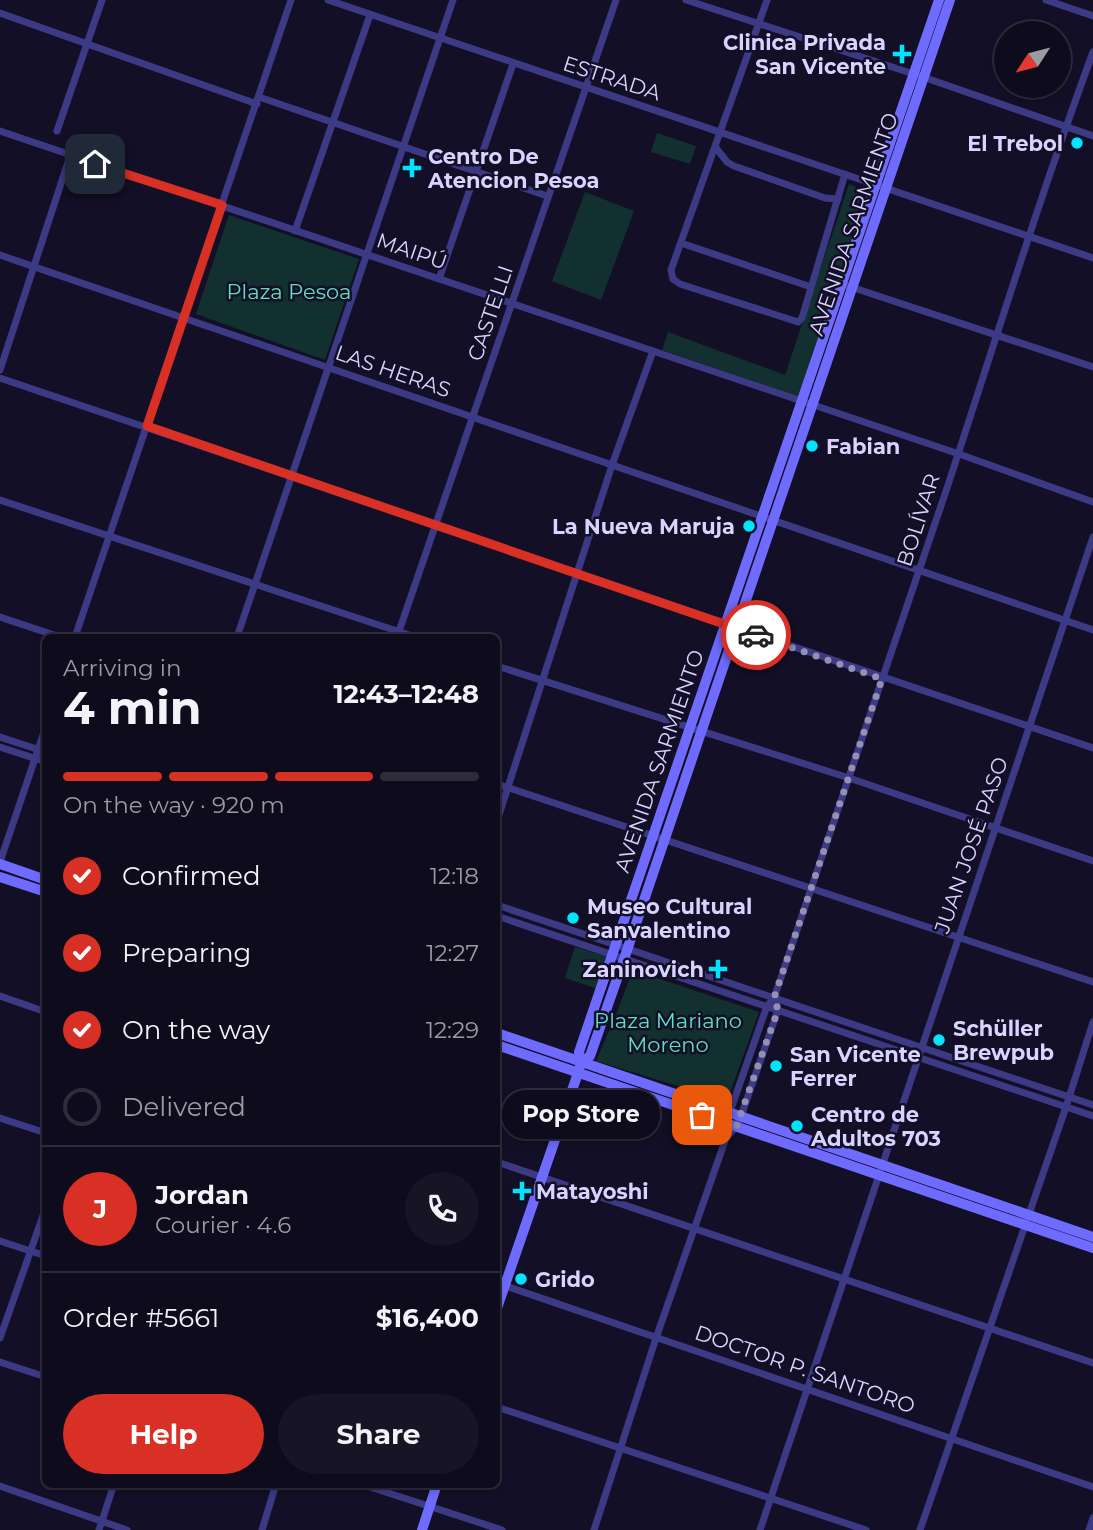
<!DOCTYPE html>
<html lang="en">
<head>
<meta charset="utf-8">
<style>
  :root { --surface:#0e0b1c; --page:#171425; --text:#f1f3f6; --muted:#9b9ba3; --line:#2e2b3b; --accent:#d93025 }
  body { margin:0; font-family:Montserrat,sans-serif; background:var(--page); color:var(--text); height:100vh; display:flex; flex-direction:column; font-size:26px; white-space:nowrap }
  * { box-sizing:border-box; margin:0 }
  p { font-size:23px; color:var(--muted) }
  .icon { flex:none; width:38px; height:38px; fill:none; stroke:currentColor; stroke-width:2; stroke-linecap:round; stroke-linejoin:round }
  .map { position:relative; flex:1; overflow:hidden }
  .side { position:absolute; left:42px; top:634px; width:458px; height:854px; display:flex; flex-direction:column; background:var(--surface); border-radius:10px; box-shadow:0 4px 10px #0003,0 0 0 2px var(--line) }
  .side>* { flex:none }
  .needle { width:46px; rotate:234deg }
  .fabs { position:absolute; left:994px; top:21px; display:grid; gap:14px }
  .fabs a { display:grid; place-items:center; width:77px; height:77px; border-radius:50%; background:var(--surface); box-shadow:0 4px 10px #0003,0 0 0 2px var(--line); font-size:35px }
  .pin { position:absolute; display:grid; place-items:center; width:60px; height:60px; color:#fff; margin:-30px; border-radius:14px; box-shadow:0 4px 10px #0006 }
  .courier { position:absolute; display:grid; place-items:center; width:70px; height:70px; margin:-35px; border:5px solid #d93025; border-radius:50%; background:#fff; color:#222; box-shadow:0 2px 9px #0007 }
  .bubble { position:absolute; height:49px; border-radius:24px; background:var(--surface); box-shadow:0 4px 10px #0003,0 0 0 2px var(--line); font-size:23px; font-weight:700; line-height:49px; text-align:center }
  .summary em { font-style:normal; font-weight:700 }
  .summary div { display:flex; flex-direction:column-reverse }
  .summary { display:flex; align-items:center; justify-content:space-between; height:119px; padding:0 21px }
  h1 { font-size:46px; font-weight:700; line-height:52px }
  .bar { display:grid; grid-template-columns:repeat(4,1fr); gap:10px 7px; align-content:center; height:84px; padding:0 21px }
  .bar i { height:9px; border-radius:5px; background:var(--line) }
  .bar .on { background:var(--accent) }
  .bar p { grid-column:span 4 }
  .line { display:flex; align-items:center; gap:18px; padding:0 21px; border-top:2px solid var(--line) }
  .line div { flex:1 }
  .round { display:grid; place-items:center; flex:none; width:74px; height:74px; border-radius:37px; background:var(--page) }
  ol { padding:0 21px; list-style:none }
  li { display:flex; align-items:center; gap:21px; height:77px }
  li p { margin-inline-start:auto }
  li .icon { padding:7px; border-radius:50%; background:var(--accent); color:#fff; stroke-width:4 }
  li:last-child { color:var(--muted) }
  li i { width:38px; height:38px; border:4px solid var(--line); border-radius:50% }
  .action { display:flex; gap:14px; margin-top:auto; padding:14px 21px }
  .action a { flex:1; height:80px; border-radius:42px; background:var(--accent); color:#fff; font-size:28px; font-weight:700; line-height:80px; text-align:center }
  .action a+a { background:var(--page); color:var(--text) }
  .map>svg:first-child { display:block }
  .green { fill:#12302f }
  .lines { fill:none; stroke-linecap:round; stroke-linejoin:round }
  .minor { stroke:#3d3a85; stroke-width:7 }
  .secondary { stroke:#6f6bff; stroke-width:10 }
  .done { stroke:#948fb3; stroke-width:7; stroke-dasharray:0 12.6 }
  .route { stroke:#d93025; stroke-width:9 }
  .poi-dot { fill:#00e5ff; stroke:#130f26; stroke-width:2.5 }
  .labels { text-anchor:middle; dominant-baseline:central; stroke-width:5; stroke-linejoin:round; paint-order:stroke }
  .poi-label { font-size:21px; font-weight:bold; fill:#d9d4ff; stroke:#130f26; text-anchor:start }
  .street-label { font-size:21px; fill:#d9d4ff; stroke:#130f26 }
  .park-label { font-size:21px; fill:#5fe0c0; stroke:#130f26 }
</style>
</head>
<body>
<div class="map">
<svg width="1093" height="1530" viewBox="0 0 1093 1530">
  <rect width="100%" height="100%" fill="#130f26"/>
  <!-- green -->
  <g class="green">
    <polygon points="657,133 696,146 690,164 651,152"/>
    <polygon points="849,184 869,192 800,397 662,350 668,332 785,375"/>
    <polygon points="585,192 634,211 601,300 552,281"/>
    <polygon points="229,215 359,259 325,360 196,314"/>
    <polygon points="575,947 608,957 598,989 565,978"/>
    <polygon points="633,970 759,1012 727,1101 596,1061 615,1017"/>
  </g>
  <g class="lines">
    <!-- minor -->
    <g class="minor">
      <polyline points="328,0 1093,258"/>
      <polyline points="686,0 923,77 1093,136"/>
      <polyline points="767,0 671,270 673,279 680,284 798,322 802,318 845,174"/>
      <polyline points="1046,0 1093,16"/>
      <polyline points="0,13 257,104"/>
      <polyline points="259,97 547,196"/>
      <polyline points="0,131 959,454 1093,502"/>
      <polyline points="57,131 102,0"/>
      <polyline points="716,148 727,162 734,166 825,198 838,199"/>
      <polyline points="295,231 370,15"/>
      <polyline points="681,243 811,287"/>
      <path d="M0,255C364,381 728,507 1093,630"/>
      <polyline points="439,279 513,64"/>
      <polyline points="842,284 1093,367"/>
      <polyline points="0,370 70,156"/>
      <polyline points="0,378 1093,748"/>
      <polyline points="0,500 415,637"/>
      <polyline points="0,617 60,637"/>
      <polyline points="75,637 291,0"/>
      <polyline points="237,637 453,0"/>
      <polyline points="397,637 616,0"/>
      <polyline points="497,666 849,778 1093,861"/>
      <polyline points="0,737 46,752"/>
      <polyline points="0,747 46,762"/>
      <polyline points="497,784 1093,982"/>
      <polyline points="497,821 612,465 653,351"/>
      <polyline points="0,862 46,726"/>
      <polyline points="497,905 1093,1105"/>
      <polyline points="497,916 1093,1116"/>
      <polyline points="0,996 46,1012"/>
      <polyline points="0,1118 46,1133"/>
      <polyline points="726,1138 736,1127 741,1116 778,1010 777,1005"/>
      <polyline points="497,1162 1093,1363"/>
      <polyline points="0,1241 46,1256"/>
      <polyline points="497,1283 1093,1487"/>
      <polyline points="0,1338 46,1207"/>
      <polyline points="0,1362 46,1377"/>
      <polyline points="497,1407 866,1530"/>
      <polyline points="361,1484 502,1530"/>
      <polyline points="0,1486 127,1530"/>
      <polyline points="99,1530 114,1484"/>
      <polyline points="262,1530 276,1484"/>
      <path d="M594,1530L656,1338L726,1138V1123L767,1006L774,998C833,828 891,658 947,488C995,342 1040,196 1093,52"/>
      <polyline points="760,1530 1093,537"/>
      <polyline points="920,1530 1066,1107 1093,1022"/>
      <polyline points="1089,1530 1093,1518"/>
    </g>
    <!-- secondary -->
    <g class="secondary">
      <polyline points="0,864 46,880"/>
      <polyline points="0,877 46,892"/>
      <polyline points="497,1033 1093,1237"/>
      <polyline points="497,1045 1093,1248"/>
      <polyline points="581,1063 590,1056 624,959 950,0"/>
      <polyline points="497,1308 578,1073 581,1063 579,1052 939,0"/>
      <polyline points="422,1530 437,1484"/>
    </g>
  </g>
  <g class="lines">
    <!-- done -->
    <polyline class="done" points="702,1115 736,1127 778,1010 774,998 882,679 756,635"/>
    <!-- route -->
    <polyline class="route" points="95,164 222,205 147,426 756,635"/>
  </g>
  <!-- markers -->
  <g class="poi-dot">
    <path d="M898.5 43.5h7v7h7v7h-7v7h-7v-7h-7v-7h7z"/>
    <circle cx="1077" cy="143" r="7"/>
    <path d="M408.5 157.5h7v7h7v7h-7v7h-7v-7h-7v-7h7z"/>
    <circle cx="812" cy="446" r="7"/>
    <circle cx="749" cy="526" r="7"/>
    <circle cx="573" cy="918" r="7"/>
    <path d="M714.5 958.5h7v7h7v7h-7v7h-7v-7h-7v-7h7z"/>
    <circle cx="939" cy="1040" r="7"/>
    <circle cx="776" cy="1066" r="7"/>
    <circle cx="797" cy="1126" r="7"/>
    <path d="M518.5 1180.5h7v7h7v7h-7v7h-7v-7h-7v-7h7z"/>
    <circle cx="521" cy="1279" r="7"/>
  </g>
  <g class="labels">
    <!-- poi labels -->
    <g class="poi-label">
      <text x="886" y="42" text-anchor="end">Clinica Privada<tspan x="886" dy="24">San Vicente</tspan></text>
      <text x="1063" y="143" text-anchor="end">El Trebol</text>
      <text x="428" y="156">Centro De<tspan x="428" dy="24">Atencion Pesoa</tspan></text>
      <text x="826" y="446">Fabian</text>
      <text x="735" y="526" text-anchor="end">La Nueva Maruja</text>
      <text x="587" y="906">Museo Cultural<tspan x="587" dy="24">Sanvalentino</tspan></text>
      <text x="704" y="969" text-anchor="end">Zaninovich</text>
      <text x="953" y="1028">Schüller<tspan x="953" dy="24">Brewpub</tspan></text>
      <text x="790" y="1054">San Vicente<tspan x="790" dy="24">Ferrer</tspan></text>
      <text x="811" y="1114">Centro de<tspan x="811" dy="24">Adultos 703</tspan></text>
      <text x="536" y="1191">Matayoshi</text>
      <text x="535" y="1279">Grido</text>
    </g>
    <!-- street labels -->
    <g class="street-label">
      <text transform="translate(612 78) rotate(18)">ESTRADA</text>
      <text transform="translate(853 224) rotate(-71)">AVENIDA SARMIENTO</text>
      <text transform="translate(412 251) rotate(19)">MAIPÚ</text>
      <text transform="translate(490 313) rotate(-71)">CASTELLI</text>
      <text transform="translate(393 371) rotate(19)">LAS HERAS</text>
      <text transform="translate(918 520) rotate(-72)">BOLÍVAR</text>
      <text transform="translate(659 761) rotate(-71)">AVENIDA SARMIENTO</text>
      <text transform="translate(971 845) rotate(-71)">JUAN JOSÉ PASO</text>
      <text transform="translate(805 1369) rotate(19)">DOCTOR P. SANTORO</text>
    </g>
    <!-- park labels -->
    <g class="park-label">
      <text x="289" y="291">Plaza Pesoa</text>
      <text x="668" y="1020">Plaza Mariano<tspan x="668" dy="24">Moreno</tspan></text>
    </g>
  </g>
</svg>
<div class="fabs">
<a><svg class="needle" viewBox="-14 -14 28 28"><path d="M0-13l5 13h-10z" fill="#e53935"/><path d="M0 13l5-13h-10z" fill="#9b9ba3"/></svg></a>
</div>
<div class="pin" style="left:702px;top:1115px;background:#ea580c"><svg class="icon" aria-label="bag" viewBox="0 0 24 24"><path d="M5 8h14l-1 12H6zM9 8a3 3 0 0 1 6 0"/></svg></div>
<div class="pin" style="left:95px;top:164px;background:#1f2937"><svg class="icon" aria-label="home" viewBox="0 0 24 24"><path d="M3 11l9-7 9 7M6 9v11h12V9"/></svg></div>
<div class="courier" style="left:756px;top:635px"><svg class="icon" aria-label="car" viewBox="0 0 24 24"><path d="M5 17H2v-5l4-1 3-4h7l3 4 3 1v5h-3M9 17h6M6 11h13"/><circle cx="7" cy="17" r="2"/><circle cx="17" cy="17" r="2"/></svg></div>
<div class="bubble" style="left:502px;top:1090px;width:158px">Pop Store</div>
<section class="side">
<div class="summary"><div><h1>4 min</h1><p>Arriving in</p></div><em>12:43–12:48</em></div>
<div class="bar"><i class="on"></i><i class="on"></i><i class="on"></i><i></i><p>On the way · 920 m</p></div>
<ol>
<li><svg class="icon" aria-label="check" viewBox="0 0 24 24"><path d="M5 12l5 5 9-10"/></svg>Confirmed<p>12:18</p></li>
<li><svg class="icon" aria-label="check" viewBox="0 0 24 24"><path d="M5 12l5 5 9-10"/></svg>Preparing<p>12:27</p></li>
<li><svg class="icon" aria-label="check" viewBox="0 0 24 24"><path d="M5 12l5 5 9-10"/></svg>On the way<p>12:29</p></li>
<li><i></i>Delivered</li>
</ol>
<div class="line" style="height:126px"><b class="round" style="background:var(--accent);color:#fff">J</b><div><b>Jordan</b><p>Courier · 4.6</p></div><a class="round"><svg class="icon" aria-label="phone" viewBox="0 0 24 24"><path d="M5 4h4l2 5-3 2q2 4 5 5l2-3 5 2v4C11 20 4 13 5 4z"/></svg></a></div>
<div class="line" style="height:91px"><div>Order #5661</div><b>$16,400</b></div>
<div class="action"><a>Help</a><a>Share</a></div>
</section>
</div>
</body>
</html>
